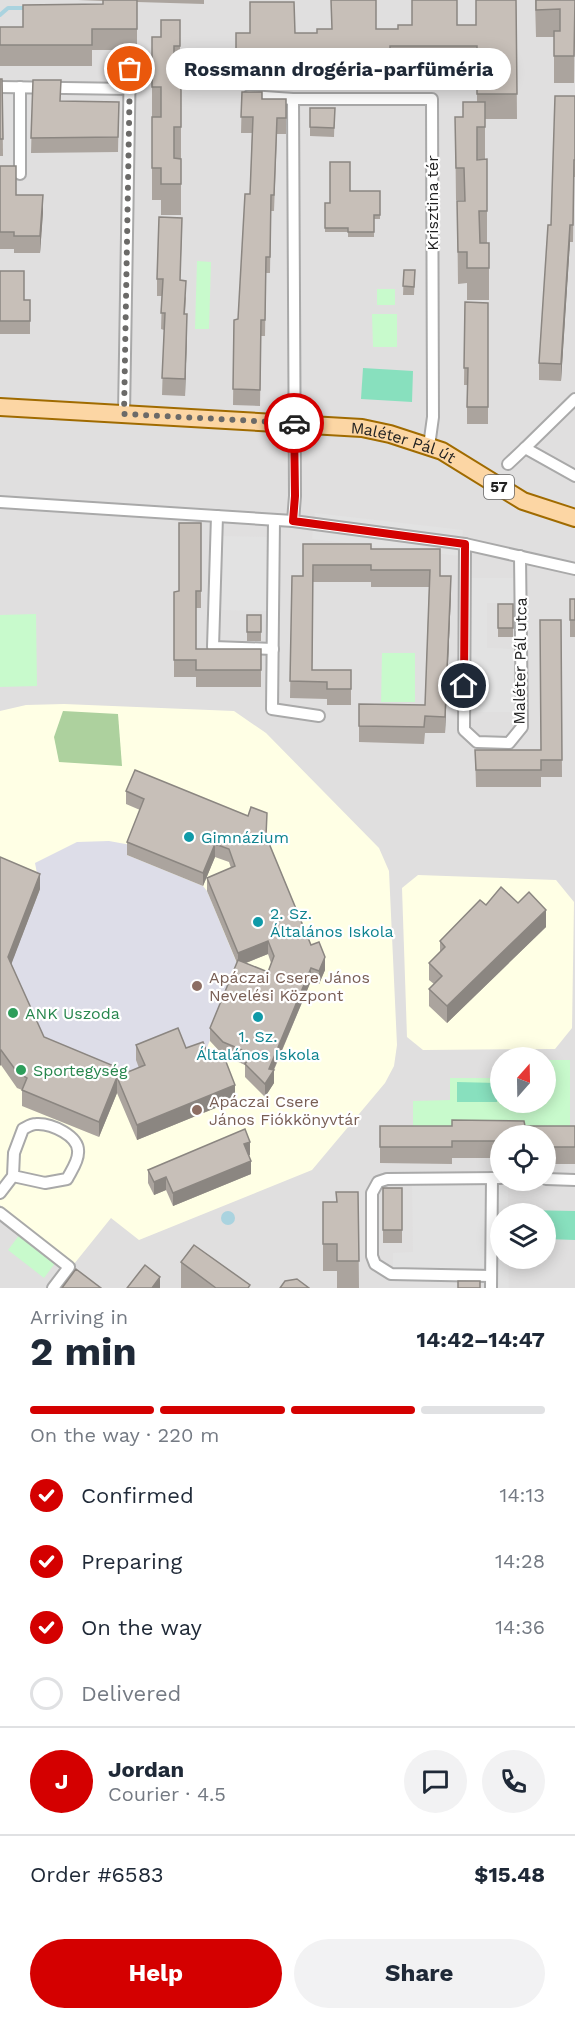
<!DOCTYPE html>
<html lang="en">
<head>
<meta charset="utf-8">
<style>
  :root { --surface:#fff; --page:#f2f2f3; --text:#1f2937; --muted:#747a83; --line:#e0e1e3; --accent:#d40000 }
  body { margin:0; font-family:"Work Sans",sans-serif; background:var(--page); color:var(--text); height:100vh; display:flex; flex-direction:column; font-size:22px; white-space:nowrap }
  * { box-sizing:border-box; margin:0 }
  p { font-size:20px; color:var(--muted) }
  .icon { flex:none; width:33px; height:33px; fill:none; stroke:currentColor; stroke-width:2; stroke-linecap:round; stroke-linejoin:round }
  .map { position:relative; height:1288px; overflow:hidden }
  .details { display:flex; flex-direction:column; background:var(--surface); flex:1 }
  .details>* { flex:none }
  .needle { width:39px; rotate:20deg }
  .buttons { position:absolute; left:490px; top:1047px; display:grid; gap:12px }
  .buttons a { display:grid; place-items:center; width:66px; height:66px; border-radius:50%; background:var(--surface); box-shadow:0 3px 15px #0003; font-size:30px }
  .pin { position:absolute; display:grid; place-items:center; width:51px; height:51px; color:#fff; margin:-26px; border:3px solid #fff; border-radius:50%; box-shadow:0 2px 6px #0007 }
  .courier { position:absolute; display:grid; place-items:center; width:60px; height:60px; margin:-30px; border:4px solid #d40000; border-radius:50%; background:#fff; color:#222; box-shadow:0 2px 8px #0007 }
  .bubble { position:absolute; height:42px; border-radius:21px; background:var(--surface); box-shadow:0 3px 15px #0003; font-size:20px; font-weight:700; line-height:42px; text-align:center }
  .head em { font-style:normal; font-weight:700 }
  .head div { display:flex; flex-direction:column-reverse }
  .head { display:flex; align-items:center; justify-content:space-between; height:102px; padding:0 30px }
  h1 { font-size:39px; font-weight:700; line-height:45px }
  .bar { display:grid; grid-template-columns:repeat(4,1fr); gap:9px 6px; align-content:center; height:72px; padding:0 30px }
  .bar i { height:8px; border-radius:4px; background:var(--line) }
  .bar .selected { background:var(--accent) }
  .bar p { grid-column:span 4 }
  .line { display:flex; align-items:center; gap:15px; padding:0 30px; border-top:2px solid var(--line) }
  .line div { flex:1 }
  .round { display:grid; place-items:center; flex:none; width:63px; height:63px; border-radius:32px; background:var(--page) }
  ol { padding:0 30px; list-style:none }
  li { display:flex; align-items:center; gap:18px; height:66px }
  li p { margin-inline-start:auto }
  li .icon { padding:6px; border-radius:50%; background:var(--accent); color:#fff; stroke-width:4 }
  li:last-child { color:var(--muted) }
  li i { width:33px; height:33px; border:3px solid var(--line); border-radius:50% }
  .cta { display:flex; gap:12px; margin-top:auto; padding:12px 30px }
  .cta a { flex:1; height:69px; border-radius:36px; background:var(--accent); color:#fff; font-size:24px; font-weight:700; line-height:69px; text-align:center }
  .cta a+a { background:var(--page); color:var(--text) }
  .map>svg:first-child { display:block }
  .residential { fill:#e0dfdf; fill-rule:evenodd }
  .education { fill:#ffffe5 }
  .forest { fill:#add19e }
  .park { fill:#c8facc }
  .pitch { fill:#88e0be }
  .parking { fill:#e2e2e2 }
  .plaza { fill:#dddde8 }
  .water { fill:#aad3df }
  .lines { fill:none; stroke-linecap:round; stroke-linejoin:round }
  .stream { stroke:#aad3df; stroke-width:4 }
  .minor-casing { stroke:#a9a9a9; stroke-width:14 }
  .primary-casing { stroke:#a06b00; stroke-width:20 }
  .minor { stroke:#fff; stroke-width:10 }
  .primary { stroke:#fcd6a4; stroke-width:16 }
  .wall { fill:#aba49e; fill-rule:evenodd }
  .shaded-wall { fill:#8b8681 }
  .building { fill:#c7bfb8; stroke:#8b8681; stroke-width:1.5 }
  .done { stroke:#6b6a68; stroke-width:6; stroke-dasharray:0 10.8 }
  .route { stroke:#d40000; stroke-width:8 }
  .culture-dot { fill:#0f9aa8; stroke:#fff; stroke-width:2 }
  .education-dot { fill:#8d6e63; stroke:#fff; stroke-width:2 }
  .leisure-dot { fill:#2e9e5b; stroke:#fff; stroke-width:2 }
  .labels { text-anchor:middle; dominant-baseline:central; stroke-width:4.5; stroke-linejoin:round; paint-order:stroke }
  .shield { fill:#fff; stroke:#646464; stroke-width:1.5 }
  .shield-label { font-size:15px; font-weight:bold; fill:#222 }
  .street-label { font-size:16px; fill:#222; stroke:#fff }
  .culture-label { font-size:16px; fill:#0d838f; stroke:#fff; text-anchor:start }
  .education-label { font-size:16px; fill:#785e54; stroke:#fff; text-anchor:start }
  .leisure-label { font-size:16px; fill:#27864d; stroke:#fff; text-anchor:start }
</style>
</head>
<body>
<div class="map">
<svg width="575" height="1288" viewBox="0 0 575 1288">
  <rect width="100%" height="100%" fill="#f2efe9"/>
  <!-- residential -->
  <path class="residential" d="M0,0H575V1288H0ZM501,1058H546V1102H501ZM501,1136H546V1180H501ZM501,1214H546V1258H501Z"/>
  <!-- education -->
  <g class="education">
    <polygon points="64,704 234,711 266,733 379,848 389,871 397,1045 394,1066 385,1083 312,1170 139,1240 111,1218 74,1264 0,1205 0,711 26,705"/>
    <polygon points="418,875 556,880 574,902 572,1028 555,1049 423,1050 407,1037 402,888"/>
  </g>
  <!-- forest -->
  <polygon class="forest" points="63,711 118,714 122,766 59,762 54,737"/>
  <!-- park -->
  <g class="park">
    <polygon points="197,261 211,262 209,329 195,329"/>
    <rect x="377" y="289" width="18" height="16"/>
    <polygon points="372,314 397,314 397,347 373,347"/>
    <polygon points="36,614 37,686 0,687 0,615"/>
    <polygon points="382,653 415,653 415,702 381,702"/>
    <polygon points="546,1060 570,1060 570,1126 413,1126 413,1101 450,1100 450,1078 501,1078 501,1102 546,1102"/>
    <polygon points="20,1234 56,1262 44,1278 8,1250"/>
  </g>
  <!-- pitch -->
  <g class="pitch">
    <polygon points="363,368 413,371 412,402 361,399"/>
    <polygon points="457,1082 497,1083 497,1102 457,1102"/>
    <polygon points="524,1210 575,1211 575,1240 546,1239 546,1214 524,1213"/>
  </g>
  <!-- parking -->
  <g class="parking">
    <polygon points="315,513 463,530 460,556 312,539"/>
    <polygon points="220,536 269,537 268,611 219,610"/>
    <polygon points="471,578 513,578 513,603 487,603 487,648 515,649 515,712 472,712"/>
    <polygon points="508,1184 508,1213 501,1214 501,1258 508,1259 509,1288 496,1288 496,1268 393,1269 393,1253 413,1252 412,1185"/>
  </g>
  <!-- plaza -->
  <polygon class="plaza" points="77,842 109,841 131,845 127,855 203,886 207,891 238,966 238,973 203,1057 145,1081 44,1053 9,967 40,889 35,863"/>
  <!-- water -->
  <circle class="water" cx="228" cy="1218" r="7"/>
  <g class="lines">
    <!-- stream -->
    <polyline class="stream" points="0,15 8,8 27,8"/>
    <!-- minor casing -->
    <g class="minor-casing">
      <g id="minor">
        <polyline points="0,87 130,89"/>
        <polyline points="249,96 293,99"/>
        <polyline points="20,174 20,87"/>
        <polyline points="575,399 525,448 575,476"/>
        <polyline points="124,414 130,56"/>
        <polyline points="508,464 525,448"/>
        <polyline points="0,502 293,521 465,544 575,569"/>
        <polyline points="217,516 213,647 273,649"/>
        <polyline points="274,520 272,709 319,716"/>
        <polyline points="293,521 295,496 293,99 432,99 433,417 429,446"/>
        <polyline points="465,544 464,730 477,742 509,743 522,727 520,556"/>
        <polyline points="546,1179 575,1180"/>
        <path d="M0,1193L13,1176L14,1153L23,1129C27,1127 31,1124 36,1124C51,1123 80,1136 78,1153C78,1162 71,1171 67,1179L45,1183L13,1176"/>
        <polyline points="0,1213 69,1267 53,1288"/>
        <polyline points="491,1276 391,1274 375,1264 372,1256 372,1193 378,1182 387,1179 501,1178"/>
        <polyline points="491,1288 492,1178"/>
      </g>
    </g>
    <!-- primary casing -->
    <g class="primary-casing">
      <g id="primary">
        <path id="s1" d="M0,407L362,428L390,434L442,451L523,501L575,518"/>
      </g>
    </g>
    <!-- minor -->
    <use href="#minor" class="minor"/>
    <!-- primary -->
    <use href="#primary" class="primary"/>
  </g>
  <!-- wall -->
  <g class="wall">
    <polygon points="78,0 204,0 204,4 137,2 137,50 92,50 92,66 0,66 0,27 23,27 103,4 103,1"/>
    <polygon points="516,0 517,119 485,119 485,159 477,159 487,211 487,243 480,243 489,243 489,300 467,300 467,283 458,284 457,201 464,201 464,200 456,200 455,117 463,117 477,102 477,71 390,72 390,75 310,75 310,80 236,80 236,33 317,33 376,29 398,29 457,25 476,25"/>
    <polygon points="535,0 575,0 574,83 554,83 554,37 536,37"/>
    <polygon points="180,20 180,77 174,77 174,79 181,79 181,215 161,215 161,200 152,200 152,37 161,37"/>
    <polygon points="0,79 2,79 3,156 0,156"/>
    <polygon points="33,80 60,101 119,102 118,152 31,153"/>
    <polygon points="242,92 262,99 286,99 286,134 277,134 274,211 271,211 270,273 266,273 265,336 261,336 260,406 233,405 234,320 238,319 250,194 252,133 241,133"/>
    <polygon points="575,96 575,177 574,177 573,242 570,242 561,381 539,380 539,363 551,225"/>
    <polygon points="310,108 335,108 334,137 310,136"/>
    <polygon points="0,166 16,195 43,212 40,253 14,253 14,249 0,249"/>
    <polygon points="350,191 380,191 380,219 374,219 374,237 348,237 348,232 325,232 325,203 330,203"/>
    <polygon points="182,234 180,280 186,298 185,314 187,331 185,396 162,395 164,330 161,329 162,296 157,296 157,279"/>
    <polygon points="404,270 415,270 414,295 403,295"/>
    <polygon points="0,271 24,300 30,300 30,334 0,334"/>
    <polygon points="465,302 488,303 488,424 467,424 467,385 464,385"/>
    <polygon points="201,523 201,608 196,608 196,649 261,649 261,687 196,687 196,677 174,677 174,592 179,591"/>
    <polygon points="303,544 371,549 440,549 440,576 451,593 445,733 425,733 424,744 359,742 359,704 425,705 429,587 371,587 371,582 313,582 312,670 351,670 351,705 327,705 327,699 290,698 292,576 303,576"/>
    <rect x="570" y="599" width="5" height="38"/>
    <rect x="498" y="604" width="15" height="33"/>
    <rect x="247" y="615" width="14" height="26"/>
    <polygon points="561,620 562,777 541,777 541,787 476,787 475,750 541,750"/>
    <path d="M126,791L266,837L311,945L325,970L319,984L311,981L274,1070V1083L265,1097L245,1077V1065L223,1055L235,1100L137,1140L117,1093L99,1137L22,1106V1090L17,1088L1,1065L0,857L40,889L11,964L44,1037L128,1072L139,1068L136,1060V1045L186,1048L210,1059L222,1054L210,1041V1028L237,963L207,891V878L231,868L229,862L215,857L203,886L127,855V842L140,810L126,804ZM268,954L271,963L268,972L246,963Z"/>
    <polygon points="518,903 546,927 447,1023 429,1006 429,989 434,984 429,980 429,963 440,952 440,941 486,905"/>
    <polygon points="380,1126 575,1126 575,1164 546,1164 546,1136 501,1136 501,1158 452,1158 452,1164 380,1163"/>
    <polygon points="250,1155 248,1156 251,1174 173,1206 166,1190 154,1195 148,1183 148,1170"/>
    <rect x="383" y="1188" width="19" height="55"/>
    <polygon points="358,1192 359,1288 337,1288 337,1271 323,1271 323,1202 336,1202"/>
    <polygon points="181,1262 250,1288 181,1288"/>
  </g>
  <!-- shaded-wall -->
  <g class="shaded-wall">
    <polygon points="43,195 43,212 40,253 40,236"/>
    <polygon points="570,225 570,242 561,381 561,364"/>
    <polygon points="187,314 187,331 185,396 185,379"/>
    <polygon points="451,576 451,593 445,733 445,717"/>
    <polygon points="215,844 215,857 203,886 203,873"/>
    <polygon points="40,874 40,889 8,973 8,957"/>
    <polygon points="546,910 546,927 447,1023 447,1006"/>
    <polygon points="268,941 268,954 238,966 238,953"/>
    <polygon points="325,957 325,970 319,984 319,971"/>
    <polygon points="311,968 311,981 273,1071 274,1070 274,1083 265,1097 265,1084 269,1069"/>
    <polygon points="0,1050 1,1050 1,1065 0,1066"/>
    <polygon points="117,1077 117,1093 99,1137 99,1122"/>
    <polygon points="235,1085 235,1100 137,1140 137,1125"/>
    <polygon points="250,1142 250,1155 244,1157 244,1144"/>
    <polygon points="251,1161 251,1174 173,1206 173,1193"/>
    <polygon points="166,1177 166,1190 154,1195 154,1182"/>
    <polygon points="160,1277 160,1288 152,1288"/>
  </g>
  <!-- building -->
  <g class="building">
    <polygon points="103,0 137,0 137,29 92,29 92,45 0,45 0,27 23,27 23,5 103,4"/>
    <polygon points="331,0 376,0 376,29 398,29 398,25 412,25 412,0 457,0 457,25 476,25 476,0 516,0 517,94 477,94 477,46 390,46 390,50 310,50 310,54 236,54 236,33 250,33 250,2 294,2 295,33 317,33 317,29 332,29"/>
    <polygon points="536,0 575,0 574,56 554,56 554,31 560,31 560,9 536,10"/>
    <polygon points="161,20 180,20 180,46 174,46 174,79 181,79 181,127 174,127 174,158 181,159 181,184 161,184 161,168 152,168 152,117 161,117 161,87 152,87 152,37 161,37"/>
    <polygon points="0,79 2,79 3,139 0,139"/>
    <polygon points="33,80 61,80 60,101 119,102 118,137 31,138"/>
    <polygon points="242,92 262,92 262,99 286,99 286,118 277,118 274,195 271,195 270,257 266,257 265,320 261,320 260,390 233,389 234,320 238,319 245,194 250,194 253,117 241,117"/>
    <polygon points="555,96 575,96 575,160 574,160 573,225 570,225 561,364 539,363 548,225 551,225"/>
    <polygon points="463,102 485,102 485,127 477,127 477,160 487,159 487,211 479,211 480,243 489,243 489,268 467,268 467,252 458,252 457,201 465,201 464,168 456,168 455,117 463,117"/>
    <polygon points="310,108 335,108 334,128 310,127"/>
    <polygon points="330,162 350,162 350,191 380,191 380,215 374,215 374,232 348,232 348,228 325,228 325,203 330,203"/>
    <polygon points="0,166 16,166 16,195 43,195 40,236 14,236 14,232 0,232"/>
    <polygon points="159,217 182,218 180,280 186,281 184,314 187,314 185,379 162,378 165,313 161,313 163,279 157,279"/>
    <polygon points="404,270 415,270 414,287 403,286"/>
    <polygon points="0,271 24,271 24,300 30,300 30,321 0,321"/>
    <polygon points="465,302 488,303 488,407 467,407 468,368 464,368"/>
    <polygon points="179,523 201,523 201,591 196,591 196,649 261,649 261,670 196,670 196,660 174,660 174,592 179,591"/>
    <polygon points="303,544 371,544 371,549 440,549 440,576 451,576 445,717 425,716 424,727 359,726 359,704 425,705 430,570 371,570 371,565 313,565 312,670 351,670 351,689 327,689 327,682 290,681 292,576 303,576"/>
    <rect x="570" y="599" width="5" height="21"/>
    <rect x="498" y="604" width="15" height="24"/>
    <rect x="247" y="615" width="14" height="17"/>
    <polygon points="540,620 561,620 562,760 541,760 541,770 476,770 475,750 541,750"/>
    <polygon points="135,770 248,816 251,807 267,813 266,836 311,945 319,942 325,957 319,971 311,968 269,1069 274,1070 265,1084 245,1064 252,1054 223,1042 210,1028 238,960 268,972 274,956 268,941 238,953 207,878 235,866 229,849 215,844 203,873 127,842 144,799 126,791"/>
    <polygon points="0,857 40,874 8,957 44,1037 128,1072 145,1065 136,1045 178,1028 186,1048 203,1042 210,1059 223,1054 235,1085 137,1125 117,1077 99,1122 22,1090 27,1078 17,1072 1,1050 0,1050"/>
    <polygon points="501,887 518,903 529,892 546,910 447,1006 429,989 442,976 429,963 445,947 440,941 480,900 486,905"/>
    <polygon points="452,1120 524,1121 525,1126 575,1126 575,1147 546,1147 546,1136 501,1136 501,1141 452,1141 452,1147 380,1147 380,1126 452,1126"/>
    <polygon points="245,1129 250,1142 244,1144 251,1161 173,1193 166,1177 154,1182 148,1170"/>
    <rect x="383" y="1188" width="19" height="42"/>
    <polygon points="336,1192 358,1192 359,1261 337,1261 337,1244 323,1244 323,1202 337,1202"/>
    <polygon points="194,1245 250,1285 248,1288 216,1288 181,1262"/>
    <polygon points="145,1265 160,1277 152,1288 127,1288"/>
    <polygon points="76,1269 101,1288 62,1288"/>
    <polygon points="297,1279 309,1288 280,1288 285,1281"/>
    <rect x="458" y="1281" width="22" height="7"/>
  </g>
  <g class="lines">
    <!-- done -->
    <polyline class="done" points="130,69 124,414 294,423"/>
    <!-- route -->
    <polyline class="route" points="294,423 295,496 293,521 465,544 464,686"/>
  </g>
  <!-- markers -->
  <g class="culture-dot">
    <circle cx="189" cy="837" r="6"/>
    <circle cx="258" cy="922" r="6"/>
    <circle cx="258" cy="1017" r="6"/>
  </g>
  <g class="education-dot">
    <circle cx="197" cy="986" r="6"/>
    <circle cx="197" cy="1110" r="6"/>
  </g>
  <g class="leisure-dot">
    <circle cx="13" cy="1013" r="6"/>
    <circle cx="21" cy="1070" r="6"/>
  </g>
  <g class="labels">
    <!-- shield labels -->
    <rect class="shield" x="484" y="475" width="30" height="24" rx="4.5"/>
    <g class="shield-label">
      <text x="499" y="487">57</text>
    </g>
    <!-- street labels -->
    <g class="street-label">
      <text transform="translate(432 203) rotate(-90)">Krisztina tér</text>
      <text stroke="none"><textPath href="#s1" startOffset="406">Maléter Pál út</textPath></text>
      <text transform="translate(520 661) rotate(-89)">Maléter Pál utca</text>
    </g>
    <!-- culture labels -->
    <g class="culture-label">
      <text x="201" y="837">Gimnázium</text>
      <text x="270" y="913">2. Sz.<tspan x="270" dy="18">Általános Iskola</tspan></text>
      <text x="258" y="1036" text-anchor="middle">1. Sz.<tspan x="258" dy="18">Általános Iskola</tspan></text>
    </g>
    <!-- education labels -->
    <g class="education-label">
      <text x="209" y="977">Apáczai Csere János<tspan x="209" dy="18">Nevelési Központ</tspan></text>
      <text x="209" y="1101">Apáczai Csere<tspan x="209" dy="18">János Fiókkönyvtár</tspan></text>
    </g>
    <!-- leisure labels -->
    <g class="leisure-label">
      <text x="25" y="1013">ANK Uszoda</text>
      <text x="33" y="1070">Sportegység</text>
    </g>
  </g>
</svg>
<div class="buttons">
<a><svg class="needle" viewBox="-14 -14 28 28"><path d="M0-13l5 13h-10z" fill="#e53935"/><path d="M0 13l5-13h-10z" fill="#747a83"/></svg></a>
<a><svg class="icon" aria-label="locate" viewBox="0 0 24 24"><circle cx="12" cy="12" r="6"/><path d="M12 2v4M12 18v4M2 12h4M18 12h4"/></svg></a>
<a><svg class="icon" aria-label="layers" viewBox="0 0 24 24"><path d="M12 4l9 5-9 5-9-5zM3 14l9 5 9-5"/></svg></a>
</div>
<div class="pin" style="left:130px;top:69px;background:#ea580c"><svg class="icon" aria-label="bag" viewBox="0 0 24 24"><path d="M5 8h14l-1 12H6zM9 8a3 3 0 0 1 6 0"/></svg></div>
<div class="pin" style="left:464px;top:686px;background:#1f2937"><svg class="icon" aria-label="home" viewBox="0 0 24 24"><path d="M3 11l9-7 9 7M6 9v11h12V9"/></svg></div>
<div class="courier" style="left:294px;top:423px"><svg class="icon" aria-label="car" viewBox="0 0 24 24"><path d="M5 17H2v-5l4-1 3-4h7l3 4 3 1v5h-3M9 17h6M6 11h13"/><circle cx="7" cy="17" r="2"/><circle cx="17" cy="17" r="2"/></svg></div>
<div class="bubble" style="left:166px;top:48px;width:345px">Rossmann drogéria-parfüméria</div>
</div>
<section class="details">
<div class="head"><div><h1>2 min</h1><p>Arriving in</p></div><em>14:42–14:47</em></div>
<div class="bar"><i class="selected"></i><i class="selected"></i><i class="selected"></i><i></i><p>On the way · 220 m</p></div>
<ol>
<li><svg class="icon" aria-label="check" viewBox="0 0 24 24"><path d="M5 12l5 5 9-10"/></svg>Confirmed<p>14:13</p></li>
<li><svg class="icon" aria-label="check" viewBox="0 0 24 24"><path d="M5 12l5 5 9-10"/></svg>Preparing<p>14:28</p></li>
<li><svg class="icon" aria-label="check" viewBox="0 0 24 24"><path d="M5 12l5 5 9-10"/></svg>On the way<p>14:36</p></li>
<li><i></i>Delivered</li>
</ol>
<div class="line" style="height:108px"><b class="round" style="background:var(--accent);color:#fff">J</b><div><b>Jordan</b><p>Courier · 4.5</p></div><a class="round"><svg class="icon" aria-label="chat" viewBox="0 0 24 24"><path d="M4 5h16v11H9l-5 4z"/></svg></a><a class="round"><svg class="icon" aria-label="phone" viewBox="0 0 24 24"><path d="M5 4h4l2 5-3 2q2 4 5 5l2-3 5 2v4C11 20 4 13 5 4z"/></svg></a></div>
<div class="line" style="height:78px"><div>Order #6583</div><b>$15.48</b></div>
<div class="cta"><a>Help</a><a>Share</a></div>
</section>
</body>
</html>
